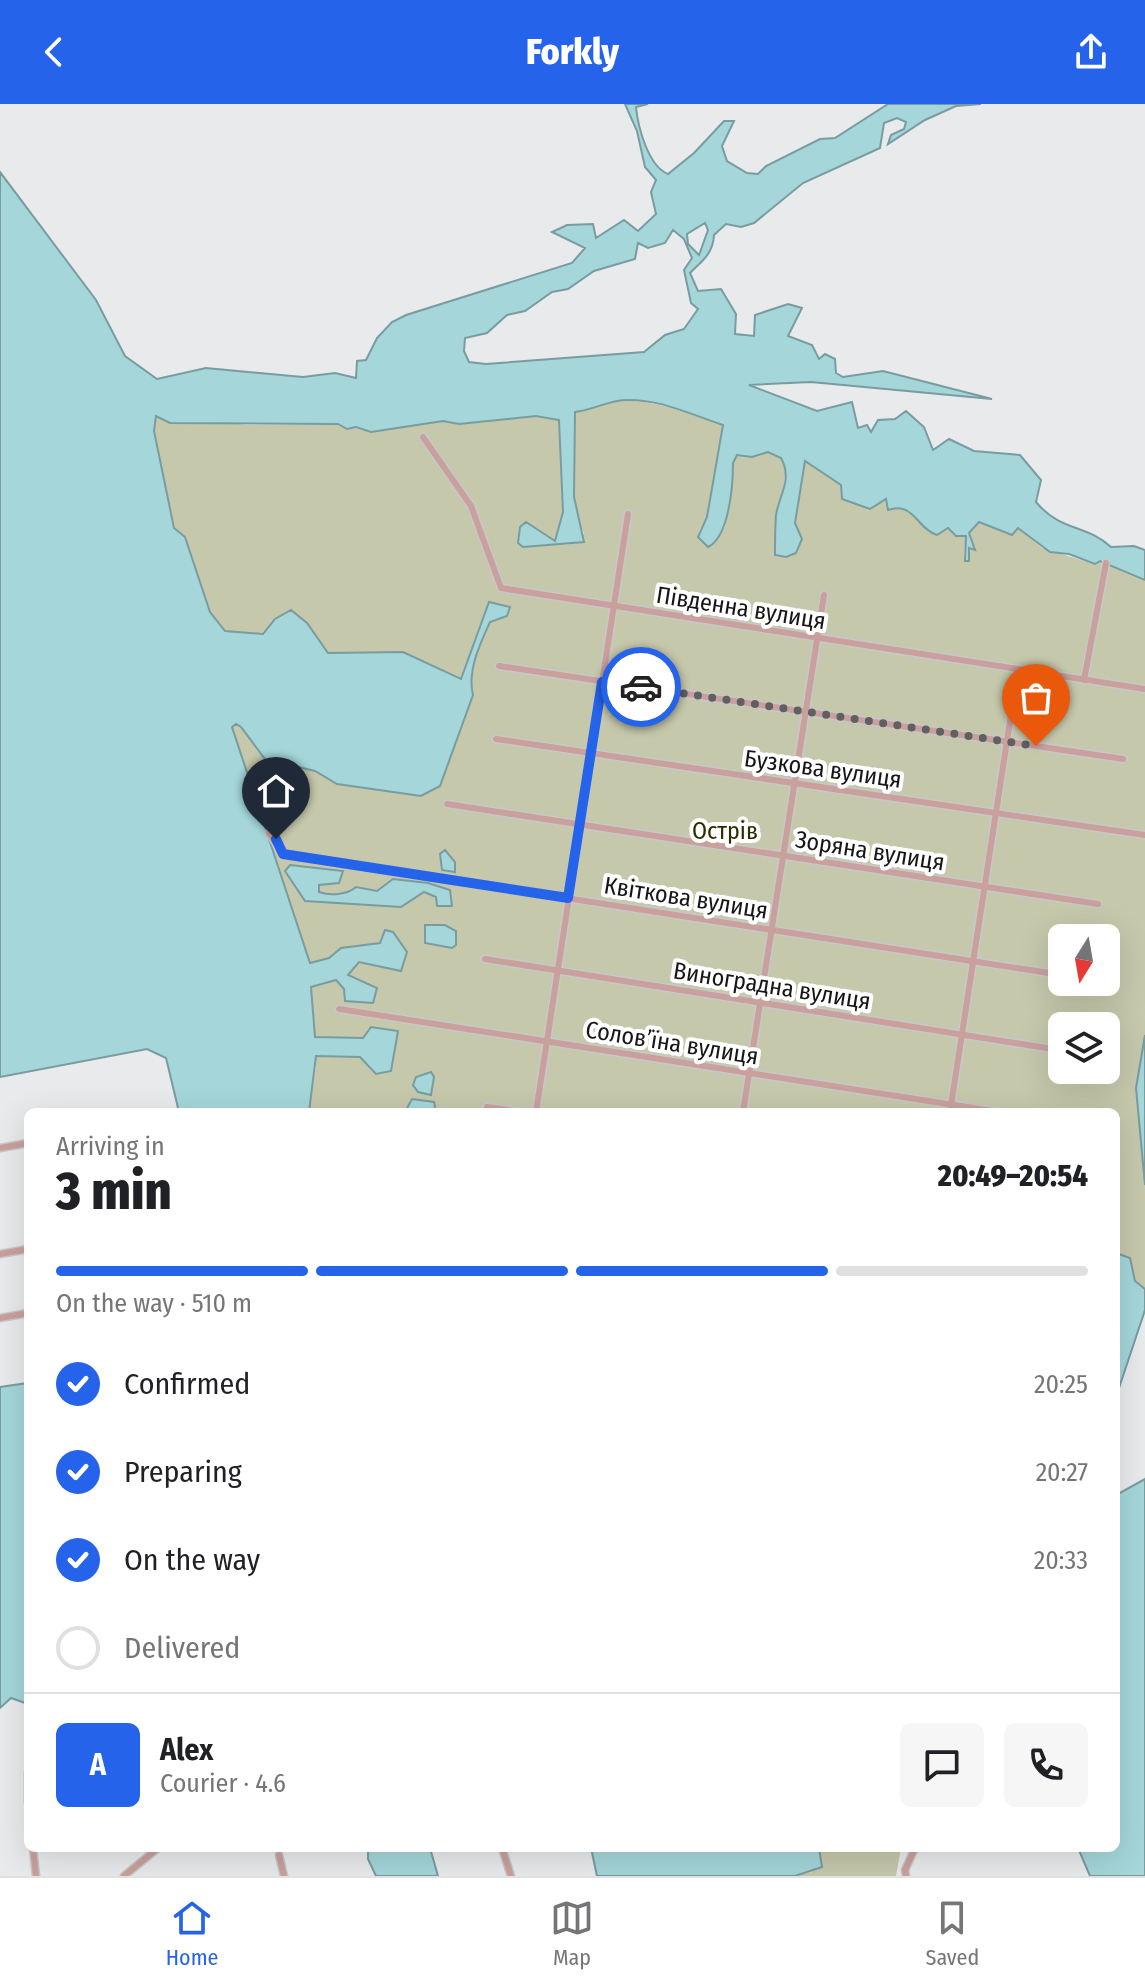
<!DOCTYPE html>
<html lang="en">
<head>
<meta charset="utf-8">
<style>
  :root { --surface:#fff; --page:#f6f6f6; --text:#202124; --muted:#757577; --line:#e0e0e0; --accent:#2563eb }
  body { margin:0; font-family:"Fira Sans Condensed",sans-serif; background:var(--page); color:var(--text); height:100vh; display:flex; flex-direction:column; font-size:30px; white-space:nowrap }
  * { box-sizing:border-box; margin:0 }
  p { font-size:26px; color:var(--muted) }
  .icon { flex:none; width:44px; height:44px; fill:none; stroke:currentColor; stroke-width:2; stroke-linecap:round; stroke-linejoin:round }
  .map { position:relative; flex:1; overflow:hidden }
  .panel { position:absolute; left:24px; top:1004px; width:1096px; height:744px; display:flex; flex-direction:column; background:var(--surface); border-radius:12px; box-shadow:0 8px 32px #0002 }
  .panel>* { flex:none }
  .needle { width:52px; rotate:191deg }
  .buttons { position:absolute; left:1048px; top:820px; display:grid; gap:16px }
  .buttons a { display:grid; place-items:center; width:72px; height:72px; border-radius:12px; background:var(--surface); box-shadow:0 8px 32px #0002; font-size:40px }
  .pin { position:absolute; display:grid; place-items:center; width:68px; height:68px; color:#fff; margin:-82px -34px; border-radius:50% 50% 50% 0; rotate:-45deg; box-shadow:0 0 8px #0007 }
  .pin .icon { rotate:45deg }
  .courier { position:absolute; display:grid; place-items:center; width:80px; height:80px; margin:-40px; border:6px solid #2563eb; border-radius:50%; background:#fff; color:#222; box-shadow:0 2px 10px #0007 }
  .overview em { font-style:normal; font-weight:800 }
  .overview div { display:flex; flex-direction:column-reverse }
  .overview { display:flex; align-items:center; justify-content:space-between; height:136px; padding:0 32px }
  h1 { font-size:52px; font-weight:800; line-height:60px }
  .bar { display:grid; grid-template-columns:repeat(4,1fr); gap:12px 8px; align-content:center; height:96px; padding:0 32px }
  .bar i { height:10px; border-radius:6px; background:var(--line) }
  .bar .selected { background:var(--accent) }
  .bar p { grid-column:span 4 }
  .line { display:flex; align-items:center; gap:20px; padding:0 32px; border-top:2px solid var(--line) }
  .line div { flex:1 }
  .round { display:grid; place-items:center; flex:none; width:84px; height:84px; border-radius:12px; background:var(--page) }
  ol { padding:0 32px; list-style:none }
  li { display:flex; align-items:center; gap:24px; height:88px }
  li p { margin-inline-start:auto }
  li .icon { padding:8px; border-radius:50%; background:var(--accent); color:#fff; stroke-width:4 }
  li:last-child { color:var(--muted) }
  li i { width:44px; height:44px; border:4px solid var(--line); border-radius:50% }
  header { display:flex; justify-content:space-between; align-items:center; height:104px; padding:0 32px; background:var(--accent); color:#fff; font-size:36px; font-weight:800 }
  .tabs { display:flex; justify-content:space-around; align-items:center; height:112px; border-top:2px solid var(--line); background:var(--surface); font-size:22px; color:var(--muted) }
  .tabs a { display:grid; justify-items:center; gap:4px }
  .tabs .selected { color:var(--accent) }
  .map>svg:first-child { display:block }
  .green { fill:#c5c8ab; fill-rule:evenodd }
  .water { fill:#a4d6da; stroke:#799ca0; stroke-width:2; fill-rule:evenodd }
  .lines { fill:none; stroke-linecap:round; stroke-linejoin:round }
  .street-casing { stroke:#c7c8ca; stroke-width:9 }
  .street { stroke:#caa09c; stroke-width:6 }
  .done { stroke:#606062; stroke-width:8; stroke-dasharray:0 14.4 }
  .route { stroke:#2563eb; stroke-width:10 }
  .labels { text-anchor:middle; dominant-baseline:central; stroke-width:8; stroke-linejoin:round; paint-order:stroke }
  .street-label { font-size:24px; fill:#161617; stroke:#fff }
  .park-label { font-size:24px; fill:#2b2c00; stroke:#fff }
</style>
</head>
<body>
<header><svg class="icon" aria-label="back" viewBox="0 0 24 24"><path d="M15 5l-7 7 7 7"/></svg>Forkly<svg class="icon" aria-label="share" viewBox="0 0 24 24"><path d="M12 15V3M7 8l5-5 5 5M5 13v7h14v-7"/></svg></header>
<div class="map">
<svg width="1145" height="1772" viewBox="0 0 1145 1772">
  <rect width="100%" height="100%" fill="#e9eaec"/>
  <!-- green -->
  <g class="green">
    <path d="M622,296C663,298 685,309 723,321L707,413L699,427L725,423L732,359L737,351L752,353L768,347L781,353L786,366L775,436L796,449L802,435L795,420L804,356C839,384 879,391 917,413C931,420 945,420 955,432L966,427L964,452L969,443L973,446L969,429L978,418L1012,431L1018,423L1042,444L1094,460L1100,456L1145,476V931L1136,984L1145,1081V1185L1137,1181L1132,1161L1116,1149V1008H309L316,961L310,859L232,623L235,620L241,623L265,655L315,667L337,680L440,682L473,591L470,578L403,548L327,549L307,519L275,515L263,530L225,527L210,508L185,433L175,424L153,327L156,311L246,321L338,320L371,328L443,317L459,320L536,312L559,316L563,408L555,441L574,440L584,429C565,397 575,344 575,308ZM1062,834H1106V878H1062ZM1062,922H1106V966H1062Z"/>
    <polygon points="819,1744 901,1744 896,1772 795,1772 812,1768"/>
  </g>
  <!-- water -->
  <g class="water">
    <path d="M625,0H648L636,3C638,23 648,62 668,70L694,49L724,17H734L722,42L727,57L747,69L758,70L766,62L820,35L835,34L888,0H981L956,2L925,16L888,40L891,31L904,25L906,18L897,14L884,19L880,44L803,79L754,119L741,123L726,120L714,131C713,150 702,157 690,169L698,187L721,185L736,210L735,230L754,232L755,211L788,200L802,204L788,232L812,241L819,255L825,250L835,255L836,269L843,273L883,267L992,295L811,278L749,281L817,307L852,298L858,324L867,321L871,328L878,316L895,315L906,307L924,323L933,346L949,335L974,347L1020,351L1041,376L1036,398C1061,428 1086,420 1111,443L1134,442L1145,446V476L1100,457L1095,460L1069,450L1050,448L1018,424L1012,431L979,418L969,429L975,446L969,444V457H965L966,432H956L948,424L937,431C917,425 914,397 888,406L886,395L870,405L842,395L841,381L805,357L795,419L802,435L796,449L786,453L775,451C775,438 775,424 776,411C779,391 793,376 781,354L768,348L752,353L737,351L733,359C733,382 729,433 708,443L698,433L707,413L723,321C689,310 661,295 625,296C608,297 592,306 575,308L574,393L584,438L523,443L518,439L520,423L526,418L555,437L563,408L559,316L536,312L459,320L443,317L371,328L356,323L347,325L338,320L170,319L156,312L154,327L174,424L185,433L210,508L225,527L263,530L275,515L291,506L307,519L328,549L403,548L461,575L489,498L510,503L507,512L490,518C480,540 467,567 473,591L440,682L421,692L337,680L315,667L265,655L241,623L236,620L232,623L310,859L329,854L341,844L380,839L385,826L393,828L407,848L401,867L359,858L348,871L377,884L373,899L345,897L344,885L336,876L311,883L315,933L363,934L371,923L398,927L391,967L376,970L360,953L316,952L309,1008H179L166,954L147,945L0,973V68L96,196L125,252L157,275L206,264L303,273L335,269L356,274L357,257L366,256L377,234L392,218L406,211L572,159L585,144L552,128L567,121L593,120L596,134L624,116L638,127L656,110L651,88L656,76L645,63L637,27ZM705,119L708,126L699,151L688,140L687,130ZM673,126L684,135L692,154L684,166L691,199L698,205L684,225L665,231L644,248L486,260L469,258L464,247L465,234L487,229L507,211L525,207L552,188L568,185L594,167L635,155L638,139L648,144L665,139Z"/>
    <polygon points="445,746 455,758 455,768 442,766 440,750"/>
    <path d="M290,761L343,767L339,779L319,781V788C330,792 347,791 356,783L377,787L393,775L428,779L450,786L452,802H437L436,793L424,788L401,803L305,797L285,767Z"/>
    <polygon points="425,821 445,821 456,827 456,841 452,844 425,839"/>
    <polygon points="1145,931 1145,1081 1136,984"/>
    <polygon points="431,968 434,973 431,991 418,988 413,981 416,973"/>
    <polygon points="412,995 434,998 436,1008 405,1008"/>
    <polygon points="1116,1149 1130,1154 1135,1177 1145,1185 1145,1206 1116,1293"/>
    <polygon points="28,1279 28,1600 11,1594 0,1604 0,1283"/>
    <polygon points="1145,1375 1145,1772 1090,1772 1078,1744 1116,1744 1116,1391"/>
    <polygon points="368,1744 430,1744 438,1772 376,1772 368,1755"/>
    <polygon points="591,1744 819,1744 822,1763 795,1772 597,1772"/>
  </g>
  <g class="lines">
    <!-- street casing -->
    <g class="street-casing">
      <g id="street">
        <polyline points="423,333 471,402 501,484 1145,585"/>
        <polyline points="499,562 1123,655"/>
        <polyline points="1084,576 1106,459"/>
        <polyline points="496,635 1145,731"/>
        <polyline points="447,700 1098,800"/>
        <polyline points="269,729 283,750 1062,871"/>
        <polyline points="485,855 1053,945"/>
        <polyline points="339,905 999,1008"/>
        <polyline points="486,1008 487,1003 521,1008"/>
        <polyline points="536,1008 628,410"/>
        <polyline points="743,1008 824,491"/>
        <polyline points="950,1008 1018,565"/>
        <polyline points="0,1044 28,1039"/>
        <polyline points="0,1150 28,1145"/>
        <polyline points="0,1214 28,1209"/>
        <polyline points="28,1668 28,1699"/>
        <polyline points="33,1744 36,1772"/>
        <polyline points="502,1744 511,1772"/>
        <polyline points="279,1751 284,1772"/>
        <polyline points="124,1772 158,1744"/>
        <polyline points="906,1772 905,1766 915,1744"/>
      </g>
    </g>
    <!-- street -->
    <use href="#street" class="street"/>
  </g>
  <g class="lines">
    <!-- done -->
    <polyline class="done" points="641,583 1036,642"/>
    <!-- route -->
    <polyline class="route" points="276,735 283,750 568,794 602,578 641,583"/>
  </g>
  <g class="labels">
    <!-- street labels -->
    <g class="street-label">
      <text transform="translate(741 504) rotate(9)">Південна вулиця</text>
      <text transform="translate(823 665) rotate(8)">Бузкова вулиця</text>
      <text transform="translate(870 747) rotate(9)">Зоряна вулиця</text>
      <text transform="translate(686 794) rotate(9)">Квіткова вулиця</text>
      <text transform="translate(772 882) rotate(9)">Виноградна вулиця</text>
      <text transform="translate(672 939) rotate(9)">Соловʼїна вулиця</text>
    </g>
    <!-- park labels -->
    <g class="park-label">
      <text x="725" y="727">Острів</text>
    </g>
  </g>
</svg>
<div class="buttons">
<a><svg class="needle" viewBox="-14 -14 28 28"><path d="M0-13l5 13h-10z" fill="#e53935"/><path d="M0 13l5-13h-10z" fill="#757577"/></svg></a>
<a><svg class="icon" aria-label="layers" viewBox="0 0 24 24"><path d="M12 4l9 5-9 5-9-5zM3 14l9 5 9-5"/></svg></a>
</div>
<div class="pin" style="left:1036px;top:642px;background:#ea580c"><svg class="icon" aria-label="bag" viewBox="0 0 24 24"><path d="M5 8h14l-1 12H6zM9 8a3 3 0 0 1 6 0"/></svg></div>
<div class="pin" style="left:276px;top:735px;background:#1f2937"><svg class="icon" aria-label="home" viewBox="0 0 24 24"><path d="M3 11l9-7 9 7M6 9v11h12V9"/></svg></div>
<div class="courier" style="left:641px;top:583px"><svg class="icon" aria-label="car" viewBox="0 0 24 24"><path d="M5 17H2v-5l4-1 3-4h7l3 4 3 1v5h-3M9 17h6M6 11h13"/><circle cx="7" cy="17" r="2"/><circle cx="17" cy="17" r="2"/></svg></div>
<section class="panel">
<div class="overview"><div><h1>3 min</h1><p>Arriving in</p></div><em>20:49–20:54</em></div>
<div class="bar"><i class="selected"></i><i class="selected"></i><i class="selected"></i><i></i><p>On the way · 510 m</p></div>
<ol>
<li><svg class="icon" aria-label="check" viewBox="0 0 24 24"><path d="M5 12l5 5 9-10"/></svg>Confirmed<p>20:25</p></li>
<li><svg class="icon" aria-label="check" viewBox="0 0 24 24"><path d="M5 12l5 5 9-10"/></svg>Preparing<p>20:27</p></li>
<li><svg class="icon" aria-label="check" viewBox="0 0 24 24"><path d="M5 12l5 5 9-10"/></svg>On the way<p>20:33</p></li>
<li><i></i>Delivered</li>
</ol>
<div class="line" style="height:144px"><b class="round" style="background:var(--accent);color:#fff">A</b><div><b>Alex</b><p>Courier · 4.6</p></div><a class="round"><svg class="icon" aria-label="chat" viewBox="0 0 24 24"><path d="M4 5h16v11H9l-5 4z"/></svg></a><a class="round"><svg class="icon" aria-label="phone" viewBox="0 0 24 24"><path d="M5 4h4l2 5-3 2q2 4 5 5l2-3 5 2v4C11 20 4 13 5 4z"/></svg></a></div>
</section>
</div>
<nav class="tabs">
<a class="selected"><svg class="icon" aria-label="home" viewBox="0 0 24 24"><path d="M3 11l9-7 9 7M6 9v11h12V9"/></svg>Home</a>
<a><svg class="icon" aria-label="map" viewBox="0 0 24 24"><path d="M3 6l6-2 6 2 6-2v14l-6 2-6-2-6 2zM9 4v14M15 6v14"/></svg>Map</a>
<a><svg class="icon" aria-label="saved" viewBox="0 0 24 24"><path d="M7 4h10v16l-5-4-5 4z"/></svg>Saved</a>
</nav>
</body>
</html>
